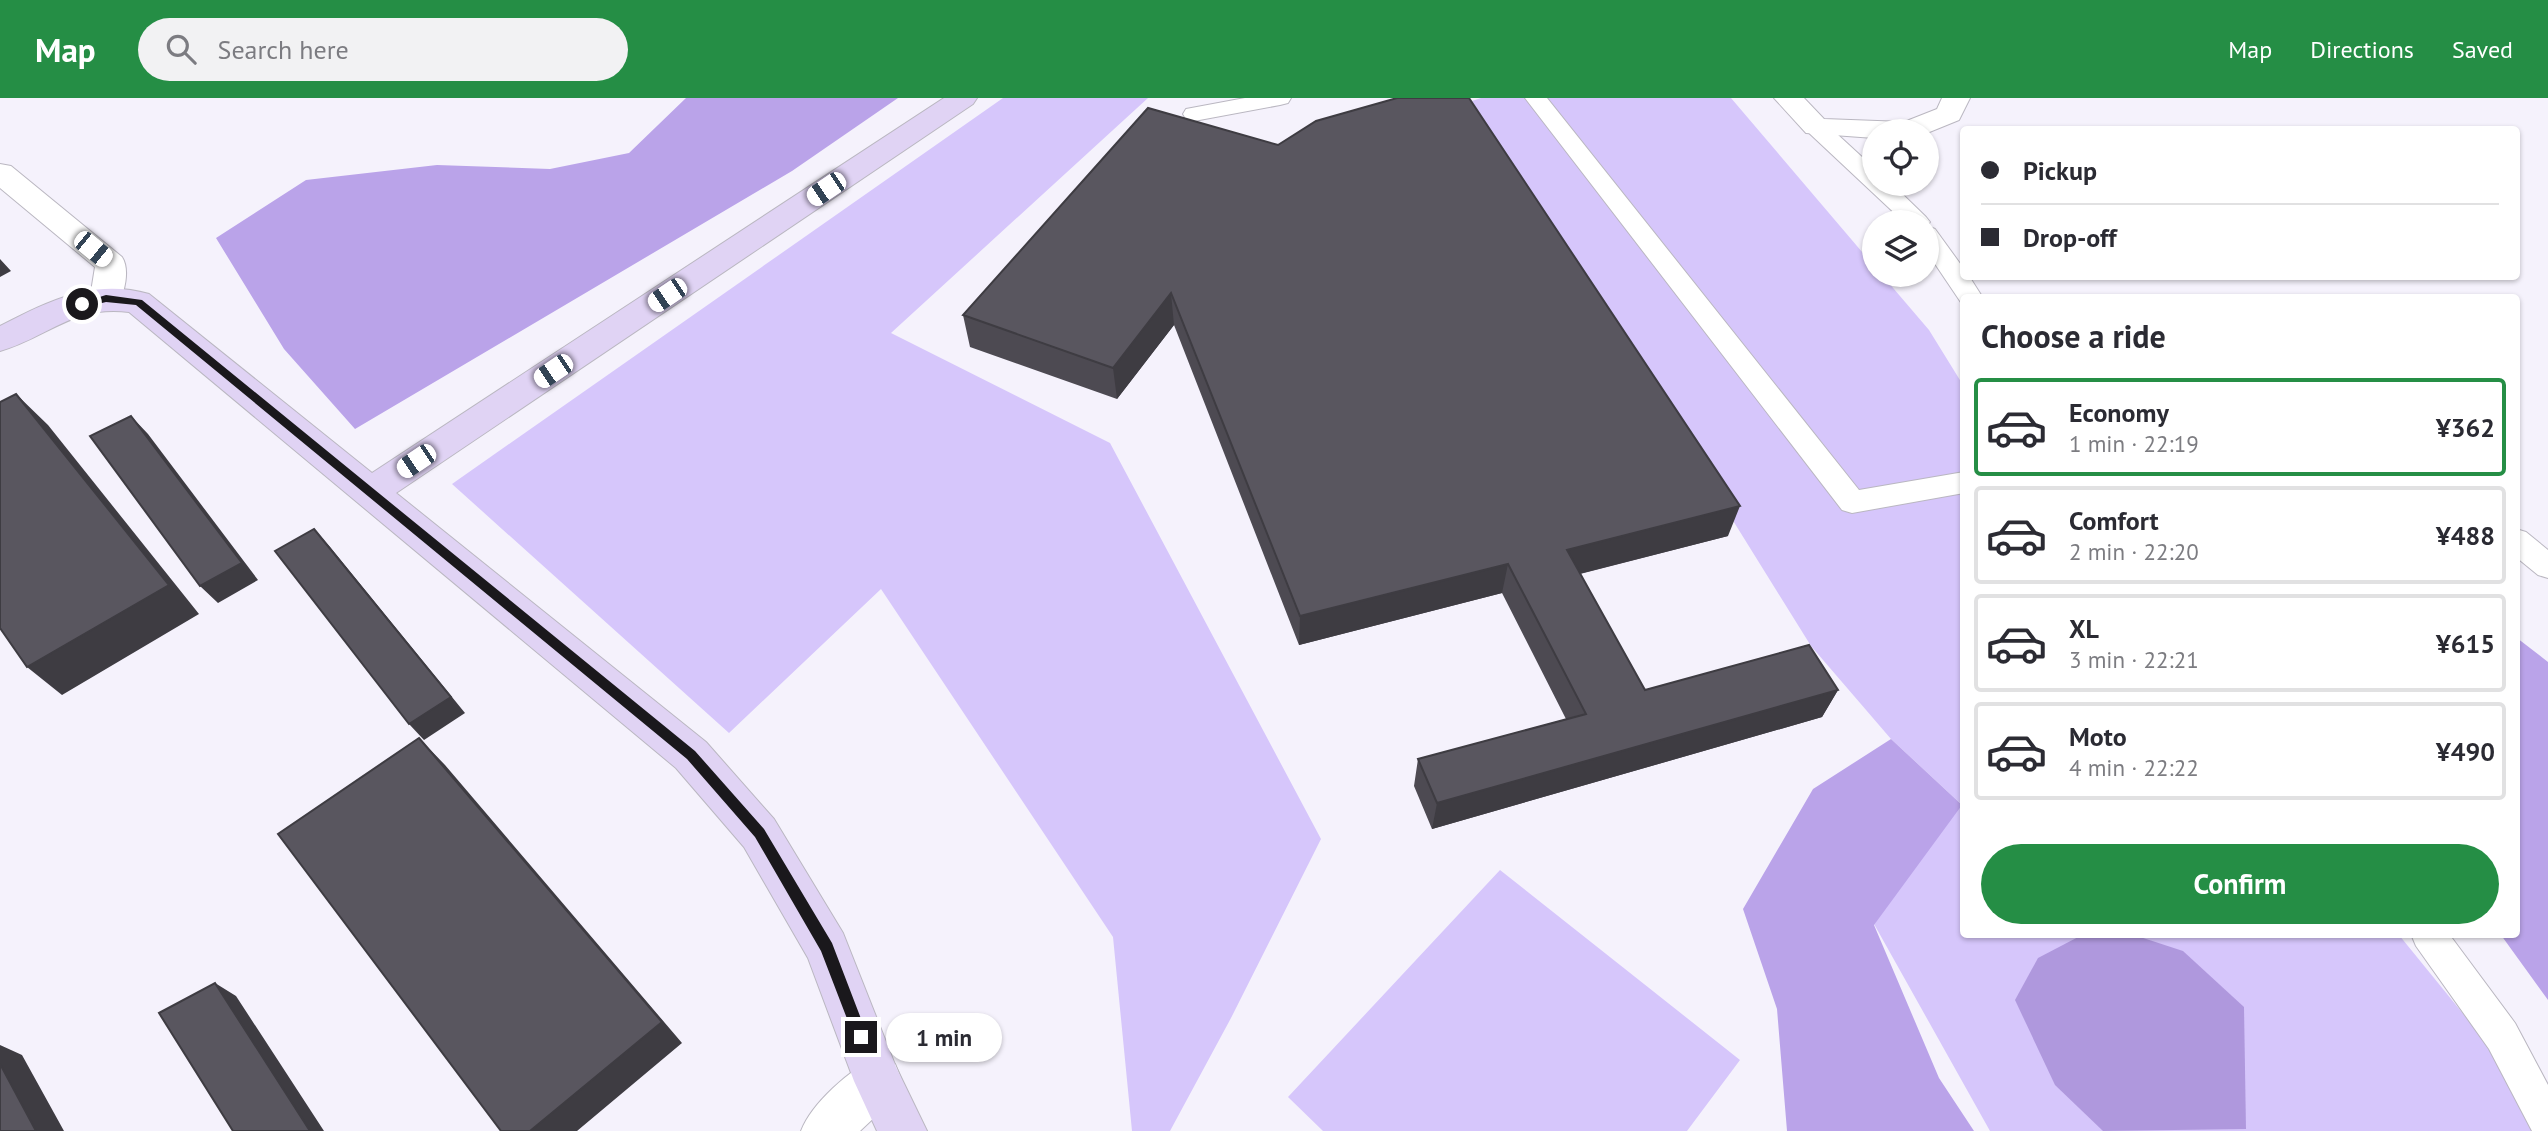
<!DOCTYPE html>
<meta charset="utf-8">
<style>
:root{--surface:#fff;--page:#f2f2f3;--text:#2b2b33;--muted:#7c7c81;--line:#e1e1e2;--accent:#258e45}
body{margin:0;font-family:"PT Sans",sans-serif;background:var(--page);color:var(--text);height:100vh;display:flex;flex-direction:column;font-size:26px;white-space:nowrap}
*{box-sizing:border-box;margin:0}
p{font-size:23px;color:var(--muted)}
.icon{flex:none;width:38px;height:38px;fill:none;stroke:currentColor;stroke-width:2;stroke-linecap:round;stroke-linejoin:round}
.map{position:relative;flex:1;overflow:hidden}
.sheet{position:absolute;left:1960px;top:196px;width:560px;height:644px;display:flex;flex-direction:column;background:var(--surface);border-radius:7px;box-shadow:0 2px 5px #0004}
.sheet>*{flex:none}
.guide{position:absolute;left:1960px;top:28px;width:560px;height:154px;border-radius:7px;box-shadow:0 2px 5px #0004;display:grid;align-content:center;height:154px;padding:0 21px;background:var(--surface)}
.buttons{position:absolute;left:1862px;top:21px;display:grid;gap:14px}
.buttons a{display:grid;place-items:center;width:77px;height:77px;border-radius:50%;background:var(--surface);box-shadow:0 2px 5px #0004;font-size:35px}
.end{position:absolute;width:32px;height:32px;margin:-16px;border:9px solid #1a181c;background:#fff;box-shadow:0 0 0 4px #fff}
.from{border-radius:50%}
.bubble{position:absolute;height:49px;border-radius:24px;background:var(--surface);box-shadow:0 2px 5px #0004;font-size:23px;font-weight:600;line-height:49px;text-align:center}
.car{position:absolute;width:21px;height:42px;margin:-21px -10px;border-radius:9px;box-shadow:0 0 5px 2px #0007;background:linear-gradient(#fff 24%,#345 0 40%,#fff 0 76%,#345 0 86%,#fff 0)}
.guide b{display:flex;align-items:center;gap:24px;height:66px;font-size:26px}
.guide b+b{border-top:2px solid var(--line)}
.guide i{width:18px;height:18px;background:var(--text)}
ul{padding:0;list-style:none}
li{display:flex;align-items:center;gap:21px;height:98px;margin:0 14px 10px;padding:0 7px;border:4px solid var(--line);border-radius:7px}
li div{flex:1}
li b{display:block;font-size:26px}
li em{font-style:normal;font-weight:600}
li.selected{border-color:var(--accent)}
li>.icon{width:63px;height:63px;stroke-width:1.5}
h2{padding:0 21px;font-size:32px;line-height:84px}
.primary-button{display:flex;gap:14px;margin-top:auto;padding:14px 21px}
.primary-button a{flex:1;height:80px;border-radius:42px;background:var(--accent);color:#fff;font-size:28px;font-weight:600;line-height:80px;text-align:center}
header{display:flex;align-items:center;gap:42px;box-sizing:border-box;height:98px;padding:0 35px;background:var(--accent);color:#fff}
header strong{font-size:33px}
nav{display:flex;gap:38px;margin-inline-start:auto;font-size:24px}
.search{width:490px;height:63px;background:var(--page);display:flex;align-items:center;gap:18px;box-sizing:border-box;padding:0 24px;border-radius:38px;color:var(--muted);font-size:26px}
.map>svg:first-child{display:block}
</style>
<header>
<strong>Map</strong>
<div class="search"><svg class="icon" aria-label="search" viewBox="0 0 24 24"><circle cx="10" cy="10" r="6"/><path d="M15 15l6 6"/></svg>Search here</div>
<nav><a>Map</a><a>Directions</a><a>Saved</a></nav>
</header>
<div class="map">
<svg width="2548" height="1033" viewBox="0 0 2548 1033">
<rect width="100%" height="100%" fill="#f5f2fc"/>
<path fill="#d6c6fb" d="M1003 0H1148L891 235 1110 345 1321 741 1231 920 1170 1033H1132L1113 839 881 491 729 635 452 386Z
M1481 0H1731L1874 168V177H1882L1929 232 1963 287 1964 836 2399 837 2548 1020V1033H1990L1874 826 1961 706 1891 641 1811 548 1472 3Z
M1500 772 1740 962 1687 1033H1323L1288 999Z"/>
<path fill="#baa3e9" d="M686 0H898L792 73 355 331 284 251 216 140 306 82 437 67 550 71 629 55Z
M2517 540 2548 564V902L2501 837 2516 836Z
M1891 641 1962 707 1874 827 1939 980 1974 1033H1787L1777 911 1743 811 1813 691Z"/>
<path fill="#af98dd" d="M2082 837H2134L2183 853 2244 909 2246 1031 2103 1033 2055 987 2015 902 2038 860Z"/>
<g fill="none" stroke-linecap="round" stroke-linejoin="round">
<defs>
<path id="lane" d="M1245 0H1291L1288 5 1280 7 1194 23 1186 21 1183 16 1186 11Z
M1525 0H1547L1859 392 1964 374V395L1852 415 1842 412Z
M1816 22 1824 24 1874 70V86H1892L1926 119 1930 124 1927 128 1935 131 1964 171V178H1969L1983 200H1964L1962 206 1927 154V124H1904L1808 34 1805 29 1808 24Z
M2516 431 2526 434 2548 452V480L2538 477 2516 459Z
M2411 836H2449L2515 925 2548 987V1033H2532L2489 951 2416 848Z"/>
<path id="street" d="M1774 0H1804L1824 21 1904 24 1937 11 1942 0H1970L1959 22 1927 35 1874 33V40L1806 35Z
M0 66 11 68 122 159C130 171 125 195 117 208L106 211 95 208 90 200 95 169 0 90Z
M878 959 895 966 902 983 895 1000 860 1033H801C812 1005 850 971 878 959Z"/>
<path id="secondary" d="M944 0H977L973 6 396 395 706 644 774 721 843 835 896 969 927 1033H877L854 983 808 860 744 749 676 670 129 214C72 207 49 239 0 253V228C49 203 93 180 149 196L372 375Z"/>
</defs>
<use href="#lane" stroke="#bab7c1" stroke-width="2"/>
<use href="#street" stroke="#bab7c1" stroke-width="2"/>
<use href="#secondary" stroke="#bab7c1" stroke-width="2"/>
<use href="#lane" fill="#fff" fill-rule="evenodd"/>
<use href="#street" fill="#fff" fill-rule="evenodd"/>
<use href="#secondary" fill="#e0d3f4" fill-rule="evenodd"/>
</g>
<path fill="#4d4a52" d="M1148 10 1728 438 1580 476 1645 592H1838L1822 619 1432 731 1414 688 1418 661 1566 621 1502 495 1299 547 1174 227 1117 301 970 249 963 217Z"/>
<path fill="#3e3c42" d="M0 161 11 173 0 179Z
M1171 195 1174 227 1117 301 1113 270Z
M16 296 48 327 199 516 62 597 27 569Z
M131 318 148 336 258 482 218 505 200 488Z
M1740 408 1728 438 1559 481 1567 452Z
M314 431 330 449 465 615 424 642 409 626Z
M1508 466 1502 495 1299 547 1300 518Z
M1838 592 1822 619 1432 731 1437 705Z
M419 640 445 667 682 945 577 1033H530Z
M215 885 236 898 324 1033H310Z
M0 947 22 957 64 1033H36L0 966Z"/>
<path fill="#59565f" stroke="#3e3c42" stroke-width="2" d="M1397 0H1469L1740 408 1567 452 1645 592 1809 547 1838 592 1437 705 1418 661 1586 616 1508 466 1300 518 1171 195 1113 270 963 217 1148 10 1278 47 1316 23Z
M16 296 169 487 27 569 0 530V304Z
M131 318 242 465 200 488 90 338Z
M314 431 451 599 409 626 275 453Z
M419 640 662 924 530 1033H501L278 736Z
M215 885 310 1033H233L159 915Z
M0 966 36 1033H0Z"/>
<path fill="#1a181c" d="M106 197 142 202 695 653 764 731 832 845 868 939 866 944H856L821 853 755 739 687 661 136 207 106 204 82 210 77 206Z"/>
</svg>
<div class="buttons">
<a><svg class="icon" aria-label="locate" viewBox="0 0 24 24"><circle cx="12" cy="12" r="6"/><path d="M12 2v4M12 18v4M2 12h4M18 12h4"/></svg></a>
<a><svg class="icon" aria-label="layers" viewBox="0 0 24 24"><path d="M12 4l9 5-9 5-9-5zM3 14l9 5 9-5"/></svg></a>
</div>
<i class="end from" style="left:82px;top:206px"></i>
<i class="end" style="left:861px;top:939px"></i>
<div class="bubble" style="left:886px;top:915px;width:116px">1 min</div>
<i class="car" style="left:826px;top:91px;rotate:236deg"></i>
<i class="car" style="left:93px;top:151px;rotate:129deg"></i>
<i class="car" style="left:667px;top:197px;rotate:236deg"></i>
<i class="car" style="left:553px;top:273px;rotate:236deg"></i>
<i class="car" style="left:416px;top:363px;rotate:236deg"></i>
<div class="guide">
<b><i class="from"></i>Pickup</b>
<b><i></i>Drop-off</b>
</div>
<section class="sheet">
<h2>Choose a ride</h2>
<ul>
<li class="selected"><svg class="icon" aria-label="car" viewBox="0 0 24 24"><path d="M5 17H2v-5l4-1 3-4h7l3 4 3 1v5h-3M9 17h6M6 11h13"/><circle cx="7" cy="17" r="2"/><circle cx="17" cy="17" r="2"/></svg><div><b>Economy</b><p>1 min · 22:19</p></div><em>¥362</em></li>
<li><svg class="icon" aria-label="car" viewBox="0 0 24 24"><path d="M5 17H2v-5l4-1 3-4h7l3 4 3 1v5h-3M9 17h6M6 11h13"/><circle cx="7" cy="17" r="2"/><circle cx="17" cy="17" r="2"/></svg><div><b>Comfort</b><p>2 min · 22:20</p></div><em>¥488</em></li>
<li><svg class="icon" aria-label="car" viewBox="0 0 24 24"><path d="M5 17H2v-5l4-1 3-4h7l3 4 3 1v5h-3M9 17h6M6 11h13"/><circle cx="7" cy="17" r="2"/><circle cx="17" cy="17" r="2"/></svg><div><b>XL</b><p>3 min · 22:21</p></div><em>¥615</em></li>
<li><svg class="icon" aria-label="car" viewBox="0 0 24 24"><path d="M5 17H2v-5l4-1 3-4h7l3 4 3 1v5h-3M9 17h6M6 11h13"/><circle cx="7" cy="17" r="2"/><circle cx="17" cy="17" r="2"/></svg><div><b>Moto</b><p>4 min · 22:22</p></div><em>¥490</em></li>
</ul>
<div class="primary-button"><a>Confirm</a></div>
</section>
</div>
